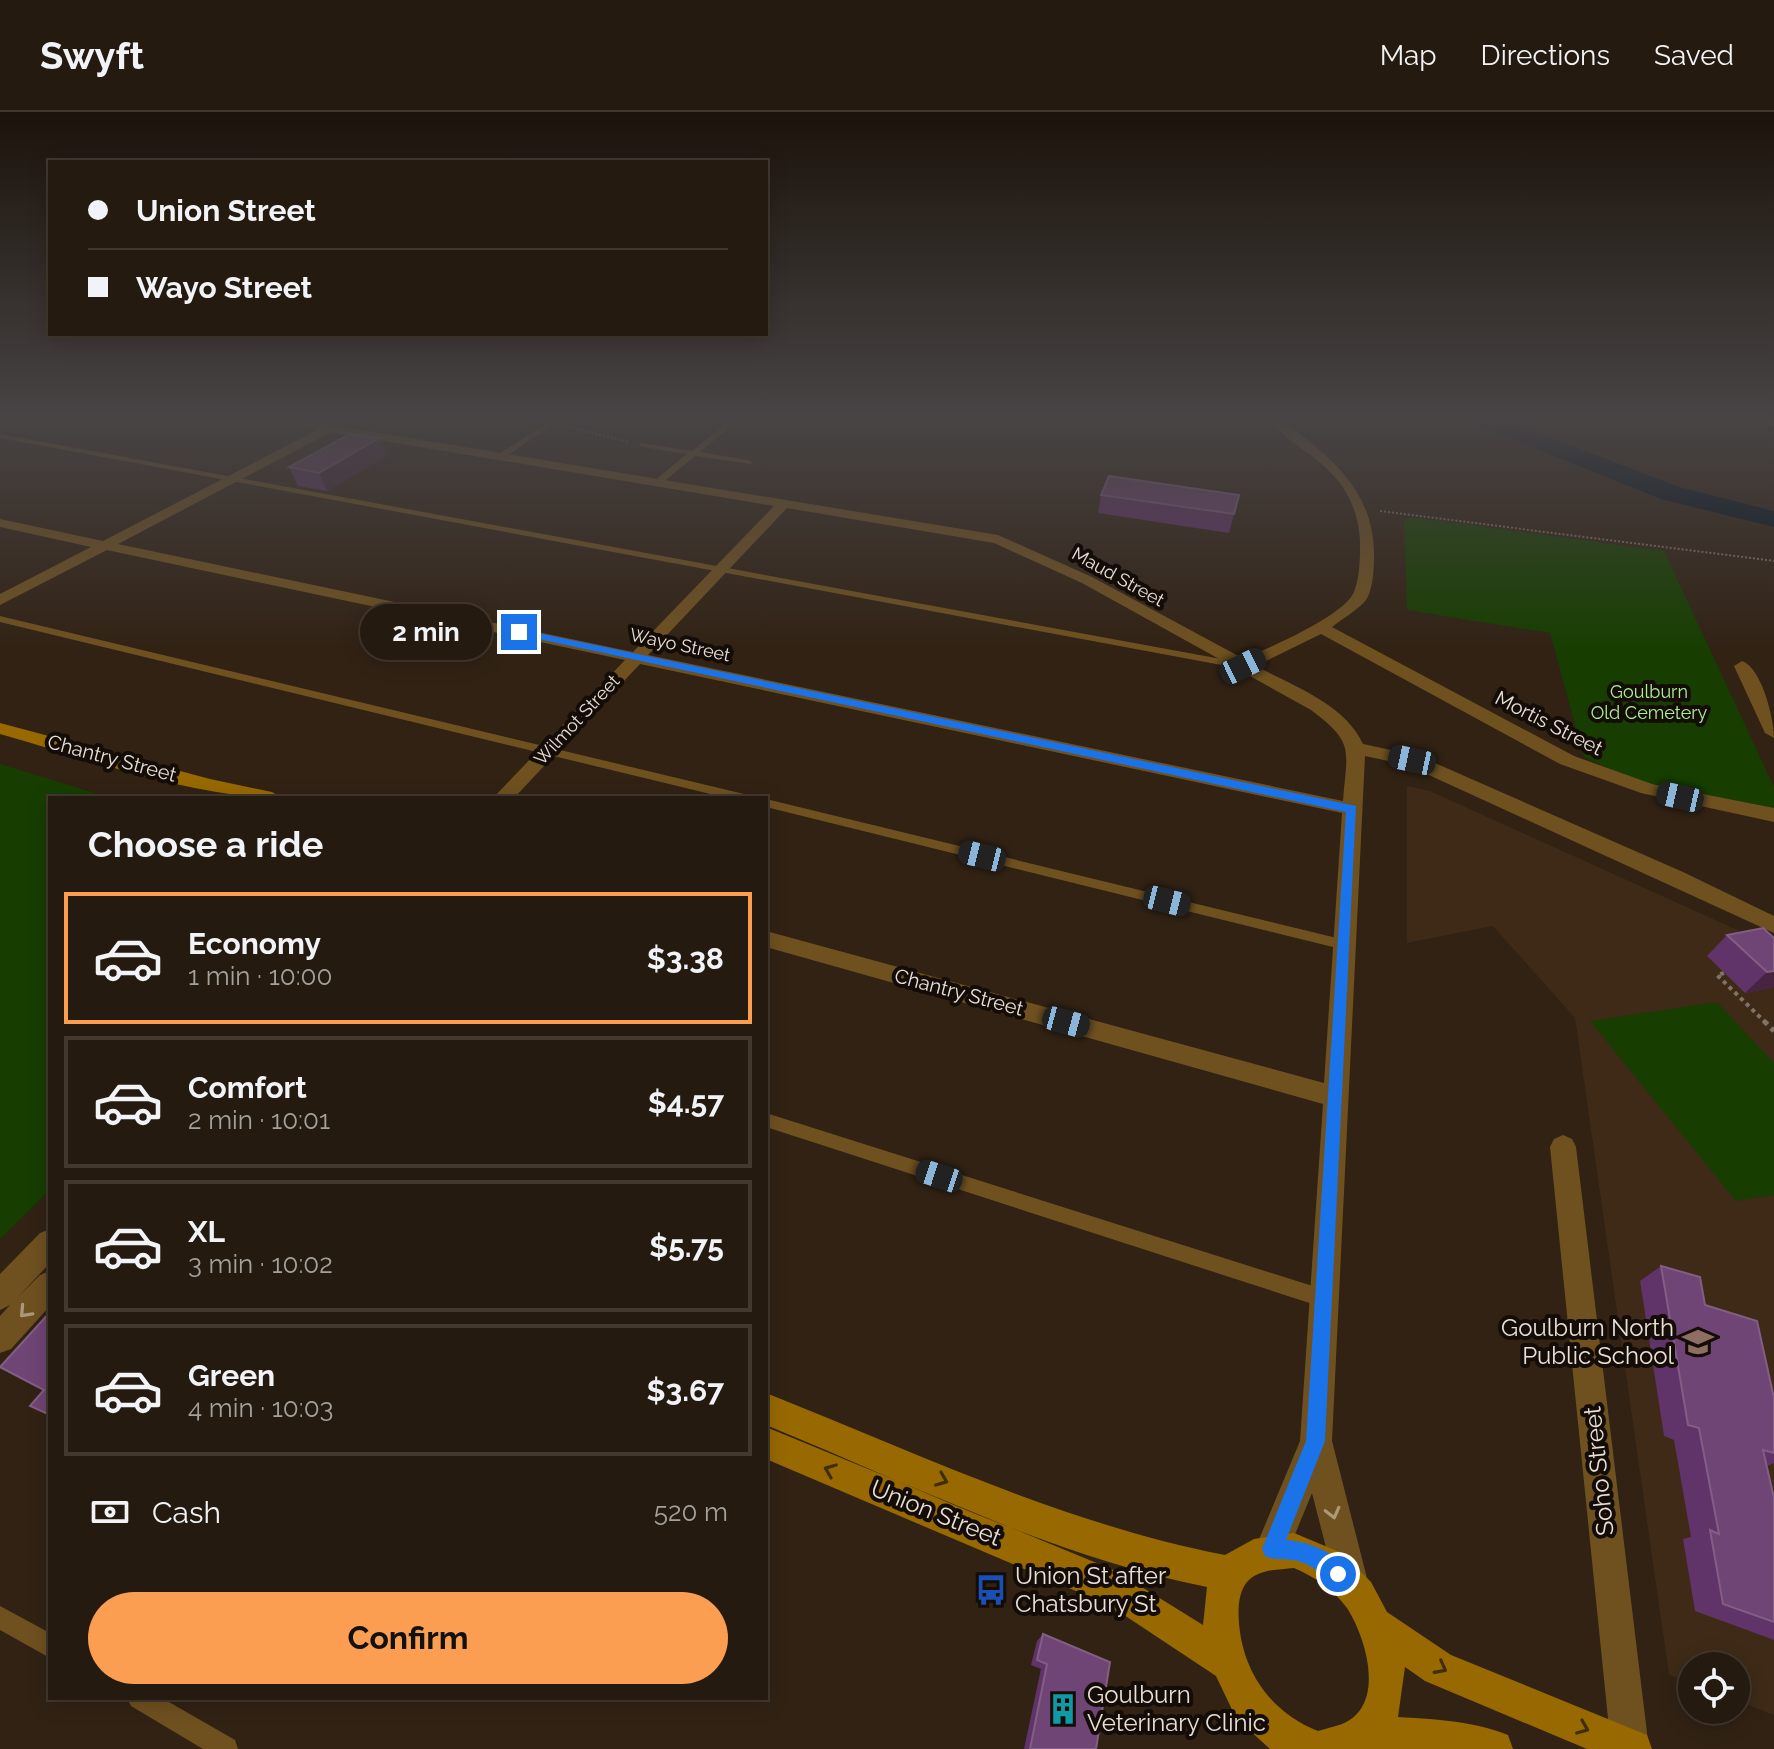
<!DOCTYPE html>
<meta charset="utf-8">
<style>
:root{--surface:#251a0f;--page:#2d2318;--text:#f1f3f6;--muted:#a3a19e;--line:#42382f;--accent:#fb9e51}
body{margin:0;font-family:Raleway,sans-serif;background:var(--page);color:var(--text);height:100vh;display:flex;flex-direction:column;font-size:30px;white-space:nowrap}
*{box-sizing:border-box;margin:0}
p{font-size:26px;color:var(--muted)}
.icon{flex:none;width:44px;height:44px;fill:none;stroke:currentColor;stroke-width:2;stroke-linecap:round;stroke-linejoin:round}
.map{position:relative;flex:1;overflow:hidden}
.sheet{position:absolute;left:48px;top:684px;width:720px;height:904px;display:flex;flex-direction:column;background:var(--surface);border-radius:0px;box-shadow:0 4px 20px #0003,0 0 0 2px var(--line)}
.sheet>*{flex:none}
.hud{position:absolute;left:48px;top:48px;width:720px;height:176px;border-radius:0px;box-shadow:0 4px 20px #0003,0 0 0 2px var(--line);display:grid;align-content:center;height:176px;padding:0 40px;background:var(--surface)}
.tools{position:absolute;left:1678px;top:1540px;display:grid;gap:16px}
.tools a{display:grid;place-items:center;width:72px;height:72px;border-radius:50%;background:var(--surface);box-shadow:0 4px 20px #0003,0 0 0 2px var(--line);font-size:40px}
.end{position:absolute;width:36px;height:36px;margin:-18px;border:10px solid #1a73e8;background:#fff;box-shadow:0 0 0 4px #fff}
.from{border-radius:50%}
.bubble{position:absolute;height:56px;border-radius:28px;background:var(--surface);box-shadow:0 4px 20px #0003,0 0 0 2px var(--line);font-size:26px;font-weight:700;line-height:56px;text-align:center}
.car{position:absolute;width:24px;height:48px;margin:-24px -12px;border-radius:10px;box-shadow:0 0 6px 2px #0007;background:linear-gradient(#222 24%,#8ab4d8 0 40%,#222 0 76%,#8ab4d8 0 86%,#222 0)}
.hud b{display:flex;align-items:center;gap:28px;height:76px;font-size:30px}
.hud b+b{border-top:2px solid var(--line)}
.hud i{width:20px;height:20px;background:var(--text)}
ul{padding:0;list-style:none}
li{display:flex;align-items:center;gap:24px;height:132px;margin:0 16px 12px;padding:0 24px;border:4px solid var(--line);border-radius:0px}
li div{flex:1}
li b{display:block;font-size:30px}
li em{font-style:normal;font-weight:700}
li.selected{border-color:var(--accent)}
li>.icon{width:72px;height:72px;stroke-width:1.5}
h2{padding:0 40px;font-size:36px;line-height:96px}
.pay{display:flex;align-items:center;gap:20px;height:88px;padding:0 40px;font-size:30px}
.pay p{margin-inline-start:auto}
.action{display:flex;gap:16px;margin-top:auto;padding:16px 40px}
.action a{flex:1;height:92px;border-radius:48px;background:var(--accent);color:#111;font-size:32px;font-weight:700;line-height:92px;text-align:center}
header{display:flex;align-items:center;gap:48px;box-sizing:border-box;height:112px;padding:0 40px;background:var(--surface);border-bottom:2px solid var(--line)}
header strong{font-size:38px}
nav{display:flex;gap:44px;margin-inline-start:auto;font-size:28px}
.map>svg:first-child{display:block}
</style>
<header>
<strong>Swyft</strong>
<nav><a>Map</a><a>Directions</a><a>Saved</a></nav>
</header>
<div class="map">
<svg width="1774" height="1637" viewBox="0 0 1774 1637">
<rect width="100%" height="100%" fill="#312214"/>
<path fill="#3e2a17" d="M1407 674 1430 679 1766 831 1774 838V1603L1736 1588V1554H1692V1571L1669 1563 1575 906 1493 814 1407 831Z"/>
<path fill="#173e00" d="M1411 405 1664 439 1774 675V697L1634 668 1584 645 1550 521 1407 498 1404 407Z
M0 652 111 686H50V1078L0 1127Z
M1717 890 1774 951V1083L1736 1089 1590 909Z"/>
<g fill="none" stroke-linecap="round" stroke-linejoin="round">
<path fill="#001322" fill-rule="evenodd" d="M1473 308H1505L1679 375 1774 399V415L1661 387 1477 313Z"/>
<path stroke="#7f7267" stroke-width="2" stroke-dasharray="2 2" stroke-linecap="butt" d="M568 315 629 330
M572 316 584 308
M1380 399 1774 449"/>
<path stroke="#7f7267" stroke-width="4" stroke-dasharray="4 4" stroke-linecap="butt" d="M1724 861 1717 863 1766 911"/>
<path stroke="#7f7267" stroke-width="5" stroke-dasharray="5 5" stroke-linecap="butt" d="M1764 909 1774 919"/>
<path fill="#6f5120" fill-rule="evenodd" d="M551 308H560L503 346 496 344Z
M730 308H738L700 340 748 348 752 350 751 352 695 344 661 372H655V368L687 342 643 335 639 333 640 331 692 339Z
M0 322 1243 551 1248 554 1243 557 0 326Z
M0 504 744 682 750 686H727L0 510Z
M766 687 1345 828 1350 829 1352 833 1350 837 1345 838 766 695Z
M766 1001 1325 1178 1332 1180 1334 1187 1332 1194 1325 1196 766 1015Z
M0 1494 50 1521V1546L0 1518Z
M127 1586H162L235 1628 238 1637H203L131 1594Z"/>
<path fill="#6f5120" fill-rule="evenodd" d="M275 308H301L998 423 1092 465 1244 547C1268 536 1344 504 1354 480 1359 467 1360 451 1360 437 1361 410 1352 384 1334 364 1314 342 1287 328 1267 308H1280C1330 343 1375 379 1374 445 1374 456 1373 478 1366 488 1358 498 1342 507 1332 515L1574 644 1652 672 1774 696V710L1641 681 1560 652 1321 522 1256 554C1293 574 1345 592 1363 632L1419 644 1683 760 1774 804V821L1407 653 1365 644 1332 1329 1368 1470 1362 1482 1350 1488 1338 1482 1312 1381 1284 1449 1272 1454 1260 1449 1255 1437 1300 1329 1323 992 766 835V819L1324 971 1342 701 640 552 514 686H493L625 548 107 438 0 493V482L91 435 0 415V407L103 429 317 318ZM331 320 774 394 633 540 118 432ZM787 396 994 431 1082 471 1311 598C1355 631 1347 637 1343 689L648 543Z
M1742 549C1762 556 1774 607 1774 626L1765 621 1734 554Z
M1563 1023 1572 1027 1576 1035 1649 1637 1611 1636 1550 1035 1554 1027Z
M50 1117V1151L17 1186 40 1163 50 1159V1194L11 1237 0 1241V1204L10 1193 0 1198V1162L40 1121Z"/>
<path fill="#986900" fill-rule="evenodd" d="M0 611 210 667 272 680 282 686C192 686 87 646 0 622Z
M766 1281C917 1341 1065 1412 1225 1443L1254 1427 1294 1421 1342 1441 1371 1470 1387 1500 1451 1543 1647 1623 1652 1637H1587L1425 1569 1405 1555 1398 1605C1435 1607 1473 1609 1508 1623L1513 1637H1270L1236 1606 1216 1564 1124 1503 1090 1485 766 1347V1315L1116 1459 1203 1513 1207 1475C1054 1445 910 1372 766 1313ZM1294 1456C1315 1465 1333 1477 1347 1496 1365 1524 1385 1587 1348 1609 1340 1614 1327 1616 1318 1619 1272 1601 1243 1561 1239 1511 1238 1498 1238 1481 1247 1470 1258 1457 1278 1458 1294 1456Z"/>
<path fill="#af7e27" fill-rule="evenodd" d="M1766 308H1774V314L1770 313Z"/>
</g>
<path fill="#603369" d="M379 326 386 344 327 379 298 374 289 355Z
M1101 383 1234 402 1229 421 1098 401Z
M1763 816 1774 875 1745 881 1707 844 1727 823Z
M1661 1154 1705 1193 1774 1286V1351L1767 1354 1774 1386V1528L1695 1499 1683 1427 1691 1425 1674 1328 1664 1324 1640 1169Z
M1043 1522 1096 1637H1024L1041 1557 1031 1553 1037 1529Z"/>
<path fill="#472442" d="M379 326 386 344 327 379 319 361Z
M1774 859V875L1745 881 1767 860Z"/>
<path fill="#6f4575" stroke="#825e84" stroke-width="2" d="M350 322 379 326 319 361 289 355Z
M1109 364 1239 383 1234 402 1101 383Z
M1763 816 1774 826V859L1767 860 1727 823Z
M1661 1154 1700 1165 1705 1193 1757 1209 1774 1286V1341L1763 1338 1774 1386V1510L1723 1492 1710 1418 1719 1422 1699 1316 1688 1313Z
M50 1200V1303L30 1294 44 1278 0 1255Z
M1043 1522 1110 1550 1096 1637H1030L1047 1552 1037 1548Z"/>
<defs><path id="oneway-chevron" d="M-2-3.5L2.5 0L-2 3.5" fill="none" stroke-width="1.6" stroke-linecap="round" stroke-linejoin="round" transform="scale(2)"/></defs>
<g stroke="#ac987b">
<use href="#oneway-chevron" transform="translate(25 1200) rotate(133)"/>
<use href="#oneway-chevron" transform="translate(1333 1401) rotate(76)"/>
</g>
<g stroke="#422d05">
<use href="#oneway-chevron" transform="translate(830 1358) rotate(-158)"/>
<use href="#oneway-chevron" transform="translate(942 1368) rotate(22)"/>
<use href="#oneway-chevron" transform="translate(1441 1556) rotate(28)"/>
<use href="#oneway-chevron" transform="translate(1583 1616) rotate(22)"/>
</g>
<linearGradient id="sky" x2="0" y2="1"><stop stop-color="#1b130b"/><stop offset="0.57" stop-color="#484445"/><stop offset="1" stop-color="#484445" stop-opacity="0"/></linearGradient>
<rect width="1774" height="537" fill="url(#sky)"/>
<path fill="#1a73e8" d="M519 517 1356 694 1325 1329 1286 1428C1307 1429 1340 1441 1349 1462L1346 1469 1338 1472C1324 1466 1314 1453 1298 1449 1287 1446 1276 1449 1265 1444L1262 1437 1306 1329 1346 700 515 522Z"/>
<defs>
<symbol id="school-bare" viewBox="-9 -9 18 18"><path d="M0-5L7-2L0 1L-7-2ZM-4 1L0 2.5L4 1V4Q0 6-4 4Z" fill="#8d6e63" stroke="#140d07" stroke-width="2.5" paint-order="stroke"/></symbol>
<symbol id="bus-bare" viewBox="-9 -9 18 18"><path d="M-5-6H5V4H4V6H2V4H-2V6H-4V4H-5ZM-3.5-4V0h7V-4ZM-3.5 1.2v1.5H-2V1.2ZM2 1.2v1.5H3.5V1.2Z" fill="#1a4fb4" stroke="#140d07" stroke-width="2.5" paint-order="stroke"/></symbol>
<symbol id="building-bare" viewBox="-9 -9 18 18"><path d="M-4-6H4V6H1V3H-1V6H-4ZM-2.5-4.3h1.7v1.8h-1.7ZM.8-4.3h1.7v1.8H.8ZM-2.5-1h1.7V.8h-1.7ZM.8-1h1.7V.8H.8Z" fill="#0f9aa8" stroke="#140d07" stroke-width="2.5" paint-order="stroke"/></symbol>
</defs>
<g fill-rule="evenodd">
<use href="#school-bare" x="1676" y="1208" width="44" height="44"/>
<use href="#bus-bare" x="969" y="1456" width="44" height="44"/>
<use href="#building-bare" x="1041" y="1575" width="44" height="44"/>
</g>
<g text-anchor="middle" stroke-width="8" stroke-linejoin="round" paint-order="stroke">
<g font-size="18" fill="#e9dfd6" stroke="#140d07">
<text transform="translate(1118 465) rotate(29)" y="6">Maud Street</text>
<text transform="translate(680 533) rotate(12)" y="6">Wayo Street</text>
<text transform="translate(577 608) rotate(-47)" y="6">Wilmot Street</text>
</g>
<g font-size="18" fill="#acef91" stroke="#140d07">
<text x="1649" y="586">Goulburn<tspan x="1649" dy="21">Old Cemetery</tspan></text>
</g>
<g font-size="20" fill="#e9dfd6" stroke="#140d07">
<text transform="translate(1549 611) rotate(27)" y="7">Mortis Street</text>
<text transform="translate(112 646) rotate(15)" y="7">Chantry Street</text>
<text transform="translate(959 880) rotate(15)" y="7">Chantry Street</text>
</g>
<g font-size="24" fill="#e9dfd6" stroke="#140d07" text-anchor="start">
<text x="1674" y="1224" text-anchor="end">Goulburn North<tspan x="1674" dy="28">Public School</tspan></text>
<text x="1015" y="1472">Union St after<tspan x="1015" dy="28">Chatsbury St</tspan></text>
<text x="1087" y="1591">Goulburn<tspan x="1087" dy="28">Veterinary Clinic</tspan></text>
</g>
<g font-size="24" fill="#e9dfd6" stroke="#140d07">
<text transform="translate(1599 1359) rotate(-96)" y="8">Soho Street</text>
<text transform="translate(936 1401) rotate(22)" y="8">Union Street</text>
</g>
</g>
</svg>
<div class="tools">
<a><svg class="icon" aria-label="locate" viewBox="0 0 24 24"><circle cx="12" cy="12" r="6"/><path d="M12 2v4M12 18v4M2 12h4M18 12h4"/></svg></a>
</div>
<i class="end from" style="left:1338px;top:1462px"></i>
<i class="end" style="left:519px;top:520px"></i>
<div class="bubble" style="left:360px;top:492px;width:132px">2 min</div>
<i class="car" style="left:1243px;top:554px;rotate:64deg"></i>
<i class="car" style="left:1412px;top:648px;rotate:282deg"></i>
<i class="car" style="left:1680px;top:685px;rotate:283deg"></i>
<i class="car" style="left:982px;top:744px;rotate:284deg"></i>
<i class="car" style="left:1167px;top:789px;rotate:104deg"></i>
<i class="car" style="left:1066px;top:910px;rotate:105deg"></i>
<i class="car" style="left:939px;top:1064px;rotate:288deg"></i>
<div class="hud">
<b><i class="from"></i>Union Street</b>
<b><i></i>Wayo Street</b>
</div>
<section class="sheet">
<h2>Choose a ride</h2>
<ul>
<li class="selected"><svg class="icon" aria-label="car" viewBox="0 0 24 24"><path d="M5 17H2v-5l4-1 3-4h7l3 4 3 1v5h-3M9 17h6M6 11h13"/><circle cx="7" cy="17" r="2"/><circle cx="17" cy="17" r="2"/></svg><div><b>Economy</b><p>1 min · 10:00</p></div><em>$3.38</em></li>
<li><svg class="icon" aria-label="car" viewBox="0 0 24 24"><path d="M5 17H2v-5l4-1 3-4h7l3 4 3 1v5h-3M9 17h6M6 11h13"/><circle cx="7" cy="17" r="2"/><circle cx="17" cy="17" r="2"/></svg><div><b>Comfort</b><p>2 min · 10:01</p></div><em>$4.57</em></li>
<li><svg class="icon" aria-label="car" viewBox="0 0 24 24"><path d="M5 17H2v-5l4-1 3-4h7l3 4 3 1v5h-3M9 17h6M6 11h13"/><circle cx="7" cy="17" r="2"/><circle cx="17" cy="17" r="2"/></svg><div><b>XL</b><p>3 min · 10:02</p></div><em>$5.75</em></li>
<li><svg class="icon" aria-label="car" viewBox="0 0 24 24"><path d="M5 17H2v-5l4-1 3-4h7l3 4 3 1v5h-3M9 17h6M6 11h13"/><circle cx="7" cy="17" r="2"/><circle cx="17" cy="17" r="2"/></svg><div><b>Green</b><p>4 min · 10:03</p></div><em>$3.67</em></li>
</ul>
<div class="pay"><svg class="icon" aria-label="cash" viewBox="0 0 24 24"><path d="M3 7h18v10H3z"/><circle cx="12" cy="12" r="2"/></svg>Cash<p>520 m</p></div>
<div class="action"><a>Confirm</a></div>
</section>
</div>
